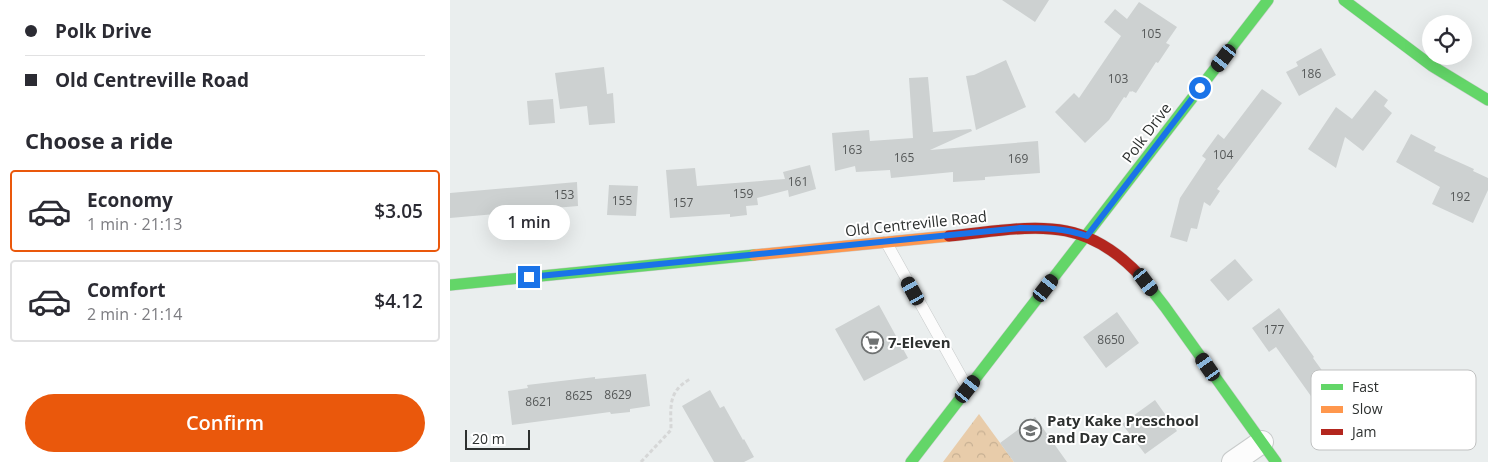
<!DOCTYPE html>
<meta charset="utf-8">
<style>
:root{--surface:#fff;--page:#f2f2f3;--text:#2b2b33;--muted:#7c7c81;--line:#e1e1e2;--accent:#ea580c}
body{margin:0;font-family:"Open Sans",sans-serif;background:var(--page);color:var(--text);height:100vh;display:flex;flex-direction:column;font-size:19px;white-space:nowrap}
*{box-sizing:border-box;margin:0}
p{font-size:16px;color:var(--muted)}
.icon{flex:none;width:28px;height:28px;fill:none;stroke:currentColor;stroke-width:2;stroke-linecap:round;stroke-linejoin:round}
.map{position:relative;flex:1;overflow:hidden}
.drawer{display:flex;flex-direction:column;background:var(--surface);width:450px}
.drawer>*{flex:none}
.top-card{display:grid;align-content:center;height:110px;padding:0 25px;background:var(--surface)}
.fabs{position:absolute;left:972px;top:15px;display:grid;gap:10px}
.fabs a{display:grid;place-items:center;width:50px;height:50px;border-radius:50%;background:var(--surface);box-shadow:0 5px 20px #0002;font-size:25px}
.scale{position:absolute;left:15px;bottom:12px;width:65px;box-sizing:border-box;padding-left:5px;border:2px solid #2d302f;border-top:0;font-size:14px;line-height:18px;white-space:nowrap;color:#2d302f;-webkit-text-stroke:4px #fff;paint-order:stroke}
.end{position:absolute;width:22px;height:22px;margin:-11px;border:6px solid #1a73e8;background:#fff;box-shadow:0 0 0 2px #fff}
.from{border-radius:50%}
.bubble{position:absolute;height:35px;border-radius:18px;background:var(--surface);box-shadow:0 5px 20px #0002;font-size:16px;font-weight:600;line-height:35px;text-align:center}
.car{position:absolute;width:15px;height:30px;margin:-15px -8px;border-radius:6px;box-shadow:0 0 4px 1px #0007;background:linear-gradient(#222 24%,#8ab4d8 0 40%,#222 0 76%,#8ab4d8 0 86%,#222 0)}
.top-card b{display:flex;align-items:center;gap:18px;height:48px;font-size:19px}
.top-card b+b{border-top:1px solid var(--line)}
.top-card i{width:12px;height:12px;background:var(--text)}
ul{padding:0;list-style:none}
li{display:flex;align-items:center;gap:15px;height:82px;margin:0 10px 8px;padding:0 15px;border:2px solid var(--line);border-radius:5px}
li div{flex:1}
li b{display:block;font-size:19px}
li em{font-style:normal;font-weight:600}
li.current{border-color:var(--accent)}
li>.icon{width:45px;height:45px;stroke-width:1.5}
h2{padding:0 25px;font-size:22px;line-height:60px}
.button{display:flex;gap:10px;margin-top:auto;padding:10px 25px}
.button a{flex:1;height:58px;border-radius:30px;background:var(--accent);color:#fff;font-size:20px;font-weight:600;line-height:58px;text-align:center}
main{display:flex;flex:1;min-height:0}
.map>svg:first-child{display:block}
</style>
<main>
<section class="drawer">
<div class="top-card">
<b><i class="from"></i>Polk Drive</b>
<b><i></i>Old Centreville Road</b>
</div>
<h2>Choose a ride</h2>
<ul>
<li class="current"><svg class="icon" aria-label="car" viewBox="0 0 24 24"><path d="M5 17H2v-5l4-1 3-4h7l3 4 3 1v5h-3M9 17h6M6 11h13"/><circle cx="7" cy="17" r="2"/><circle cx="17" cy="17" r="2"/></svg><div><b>Economy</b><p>1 min · 21:13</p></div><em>$3.05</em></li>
<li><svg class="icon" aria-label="car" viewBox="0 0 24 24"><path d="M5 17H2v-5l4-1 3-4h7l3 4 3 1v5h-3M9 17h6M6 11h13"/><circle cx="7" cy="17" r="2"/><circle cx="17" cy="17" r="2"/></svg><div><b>Comfort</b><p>2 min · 21:14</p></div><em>$4.12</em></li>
</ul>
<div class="button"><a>Confirm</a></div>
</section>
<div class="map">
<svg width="1038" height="462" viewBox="0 0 1038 462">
<defs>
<pattern id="forest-crowns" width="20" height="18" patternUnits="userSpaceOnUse" patternTransform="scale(1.25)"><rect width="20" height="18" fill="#e8ccaa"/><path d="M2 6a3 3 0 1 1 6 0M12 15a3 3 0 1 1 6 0" fill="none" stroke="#c7b093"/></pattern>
</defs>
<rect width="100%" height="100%" fill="#eaeeee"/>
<path fill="url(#forest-crowns)" d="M529 414 564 462H493Z"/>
<path fill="#cdd1d1" d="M552 0H599L585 22Z
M689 2 727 27 716 43 720 45 708 63 706 62 686 93 682 91 681 92 680 91 676 98 674 97 659 120 635 143 605 112 624 93 629 98 671 36 654 22 665 9 677 19Z
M871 48 886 75 849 96 836 72 848 66 846 62Z
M556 60 576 107 526 130 516 76 524 75Z
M154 67 157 94 163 93 165 123 139 125 137 106 110 109 105 73Z
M478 77 483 132 521 129 522 131 480 150 588 141 590 173 535 177V180L503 182V172L441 178 440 170 406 172 405 166 385 171 382 133 419 130 420 141 463 138 459 78Z
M812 89 832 103 767 189 770 191 760 206 754 202 747 229 741 228 737 242 720 237 730 198 756 159 752 156 768 134 774 139Z
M925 90 938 100 934 106 942 113 913 151 895 137 886 168 858 149 886 107 902 119Z
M103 99 105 123 79 125 77 101Z
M961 134 986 147 984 151 1024 169 1023 171 1038 178V190L1023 223 982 204 990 187 946 162Z
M360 165 366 189 339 197 338 190 307 198 308 205 296 206 297 215 280 217V214L220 218 216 170 245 168 247 186 335 179 333 172Z
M127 182 128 206 69 211V212L0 218V193Z
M159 185 188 186 186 216 157 215Z
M785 259 803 280 778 301 760 280Z
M429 305 458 358 414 381 385 329Z
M829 308 864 357 863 358 897 405 914 393 931 416 887 448 871 425 878 420 826 347 819 352 802 328Z
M667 312 689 343 656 368 633 337Z
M196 374 200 406 180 409V412L161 414 160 412 62 425 58 391 78 388 77 385 145 377V379Z
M260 390 270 408 274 406 293 440 294 439 304 457 294 462H264L232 406Z
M705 400 727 431 695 454 672 424Z
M585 417 617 462H564L550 443Z"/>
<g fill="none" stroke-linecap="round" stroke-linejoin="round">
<defs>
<path id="lane" d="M436 242 518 389"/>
<path id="street" d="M783 462 812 442"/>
<path id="fast" d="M894 0 982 66 1038 100
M694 280 715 307 826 462
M0 285 304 255
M461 462 818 0"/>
<path id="slow" d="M304 255 499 236"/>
<path id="jam" d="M499 236C581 228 633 211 694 280"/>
</defs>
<use href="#lane" stroke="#c8cbcb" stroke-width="12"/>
<use href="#street" stroke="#c8cbcb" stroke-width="24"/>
<use href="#fast" stroke="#c8cbcb" stroke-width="12"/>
<use href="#slow" stroke="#c8cbcb" stroke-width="12"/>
<use href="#jam" stroke="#c8cbcb" stroke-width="12"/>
<path stroke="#d6d7d7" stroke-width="3" stroke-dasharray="4 2.5" stroke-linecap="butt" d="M191 462 221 430C221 408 217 392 240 379"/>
<use href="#lane" stroke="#fcfcfc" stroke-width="11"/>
<use href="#street" stroke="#fcfcfc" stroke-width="22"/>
<use href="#fast" stroke="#63d668" stroke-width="11"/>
<use href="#slow" stroke="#ff974d" stroke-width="11"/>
<use href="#jam" stroke="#b3261e" stroke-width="11"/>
</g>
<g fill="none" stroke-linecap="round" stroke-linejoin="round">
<path stroke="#1a73e8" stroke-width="6" d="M79 277 570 228C595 228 613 228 637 236L750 88"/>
</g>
<defs>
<symbol id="supermarket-ring" viewBox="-11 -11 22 22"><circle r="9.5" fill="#fff" stroke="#6f7272" stroke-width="1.5"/><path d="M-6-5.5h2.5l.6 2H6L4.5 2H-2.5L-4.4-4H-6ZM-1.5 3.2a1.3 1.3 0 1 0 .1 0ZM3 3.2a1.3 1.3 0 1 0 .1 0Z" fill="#6f7272"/></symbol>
<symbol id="school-ring" viewBox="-11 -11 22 22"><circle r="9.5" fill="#fff" stroke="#6f7272" stroke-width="1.5"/><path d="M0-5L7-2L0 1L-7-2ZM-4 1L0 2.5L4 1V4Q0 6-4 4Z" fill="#6f7272"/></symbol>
</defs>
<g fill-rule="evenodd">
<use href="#supermarket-ring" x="410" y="330" width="25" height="25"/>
<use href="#school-ring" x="568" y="418" width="25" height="25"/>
</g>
<g text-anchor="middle" stroke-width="4" stroke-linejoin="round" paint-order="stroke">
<g font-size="12" fill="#555858">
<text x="701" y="38">105</text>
<text x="861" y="78">186</text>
<text x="668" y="83">103</text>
<text x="402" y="154">163</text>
<text x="773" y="159">104</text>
<text x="454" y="162">165</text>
<text x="568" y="163">169</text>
<text x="348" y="186">161</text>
<text x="293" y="198">159</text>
<text x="114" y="199">153</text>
<text x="1010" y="201">192</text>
<text x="172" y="205">155</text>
<text x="233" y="207">157</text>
<text x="824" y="334">177</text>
<text x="661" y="344">8650</text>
<text x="168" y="399">8629</text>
<text x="129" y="400">8625</text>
<text x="89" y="406">8621</text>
</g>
<g font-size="15" fill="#2d302f" stroke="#fff">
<text transform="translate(697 133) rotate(-53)" y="5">Polk Drive</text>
<text transform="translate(466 224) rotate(-6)" y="5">Old Centreville Road</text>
</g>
<g font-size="15" font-weight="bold" fill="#2d302f" stroke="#fff" text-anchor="start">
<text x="438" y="348">7-Eleven</text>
<text x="597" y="426">Paty Kake Preschool<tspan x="597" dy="17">and Day Care</tspan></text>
</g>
</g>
<rect x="861" y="370" width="165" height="80" rx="8" fill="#fff" stroke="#c0c1c1" stroke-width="1"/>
<rect x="871" y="384" width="22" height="6" fill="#63d668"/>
<rect x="871" y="406" width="22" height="7" fill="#ff974d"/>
<rect x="871" y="429" width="22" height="6" fill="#b3261e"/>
<g font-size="14" fill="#2d302f">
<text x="902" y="392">Fast</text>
<text x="902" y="414">Slow</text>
<text x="902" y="437">Jam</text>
</g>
</svg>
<div class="fabs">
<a><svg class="icon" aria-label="locate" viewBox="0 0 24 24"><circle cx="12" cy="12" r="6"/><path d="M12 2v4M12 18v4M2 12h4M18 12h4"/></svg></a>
</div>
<div class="scale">20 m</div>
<i class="end from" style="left:750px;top:88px"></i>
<i class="end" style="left:79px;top:277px"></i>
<div class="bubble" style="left:38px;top:205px;width:82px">1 min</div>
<i class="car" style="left:774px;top:58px;rotate:217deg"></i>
<i class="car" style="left:696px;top:282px;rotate:143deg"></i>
<i class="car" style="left:596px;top:288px;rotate:38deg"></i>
<i class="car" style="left:463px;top:291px;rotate:331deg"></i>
<i class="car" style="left:758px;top:367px;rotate:325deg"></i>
<i class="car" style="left:518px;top:389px;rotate:38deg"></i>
</div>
</main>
